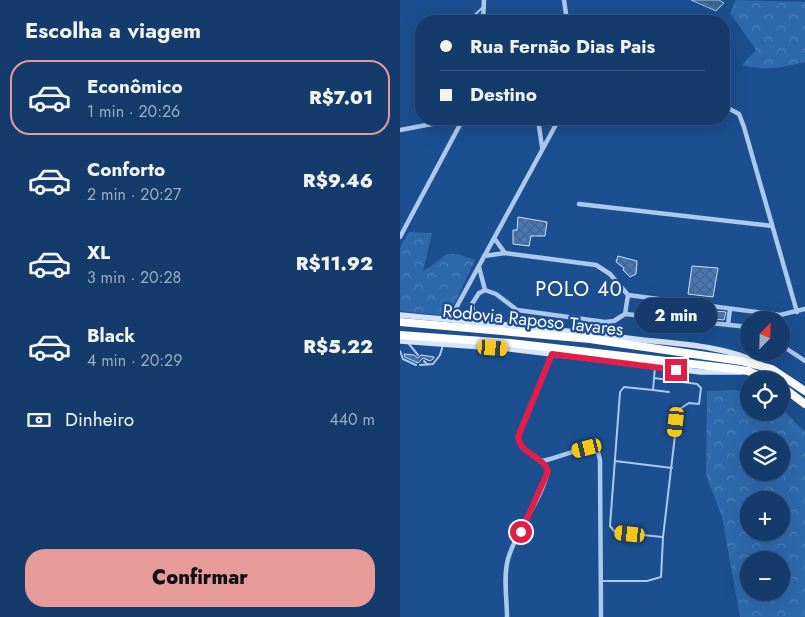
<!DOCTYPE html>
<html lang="pt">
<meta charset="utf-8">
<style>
:root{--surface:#143b6b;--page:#214673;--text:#f1f3f6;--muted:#9dadc1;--line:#33557e;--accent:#e69b98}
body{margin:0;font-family:Jost,sans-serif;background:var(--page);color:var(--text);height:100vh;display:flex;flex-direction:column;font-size:19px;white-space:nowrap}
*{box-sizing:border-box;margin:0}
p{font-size:16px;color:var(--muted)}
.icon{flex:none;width:28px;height:28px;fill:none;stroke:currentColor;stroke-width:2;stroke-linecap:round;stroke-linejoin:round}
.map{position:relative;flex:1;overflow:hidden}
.side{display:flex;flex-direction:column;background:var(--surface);width:400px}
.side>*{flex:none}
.guide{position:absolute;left:15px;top:15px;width:315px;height:110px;border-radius:20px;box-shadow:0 5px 20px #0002,0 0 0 1px var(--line);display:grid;align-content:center;height:110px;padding:0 25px;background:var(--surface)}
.needle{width:32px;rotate:23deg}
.tools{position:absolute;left:340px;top:311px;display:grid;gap:10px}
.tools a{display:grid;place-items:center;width:50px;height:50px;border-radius:50%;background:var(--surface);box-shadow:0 5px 20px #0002,0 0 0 1px var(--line);font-size:25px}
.end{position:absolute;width:22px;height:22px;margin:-11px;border:6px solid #e11d48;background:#fff;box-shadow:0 0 0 2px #fff}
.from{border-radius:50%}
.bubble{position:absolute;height:35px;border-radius:18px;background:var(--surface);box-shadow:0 5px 20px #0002,0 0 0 1px var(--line);font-size:16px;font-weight:800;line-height:35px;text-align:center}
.car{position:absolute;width:15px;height:30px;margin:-15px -8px;border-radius:6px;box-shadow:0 0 4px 1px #0007;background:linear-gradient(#f5c518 24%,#345 0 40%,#f5c518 0 76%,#345 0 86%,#f5c518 0)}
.guide b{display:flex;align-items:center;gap:18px;height:48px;font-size:19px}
.guide b+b{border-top:1px solid var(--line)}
.guide i{width:12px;height:12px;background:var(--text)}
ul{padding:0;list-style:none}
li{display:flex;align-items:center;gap:15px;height:75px;margin:0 10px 8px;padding:0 15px;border:2px solid transparent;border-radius:20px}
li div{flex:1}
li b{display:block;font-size:19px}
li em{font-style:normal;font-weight:800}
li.selected{border-color:var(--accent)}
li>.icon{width:45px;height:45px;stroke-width:1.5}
h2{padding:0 25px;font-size:22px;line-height:60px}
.pay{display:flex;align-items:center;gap:12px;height:55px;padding:0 25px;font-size:19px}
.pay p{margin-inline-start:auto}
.primary-button{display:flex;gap:10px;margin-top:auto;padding:10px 25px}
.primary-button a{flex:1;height:58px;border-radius:20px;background:var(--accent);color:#111;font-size:20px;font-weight:800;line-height:58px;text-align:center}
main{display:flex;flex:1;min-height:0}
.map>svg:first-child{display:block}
</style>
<main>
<section class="side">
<h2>Escolha a viagem</h2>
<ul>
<li class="selected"><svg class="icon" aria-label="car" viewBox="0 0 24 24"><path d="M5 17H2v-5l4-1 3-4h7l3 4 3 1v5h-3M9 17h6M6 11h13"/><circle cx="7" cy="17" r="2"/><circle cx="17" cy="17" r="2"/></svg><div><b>Econômico</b><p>1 min · 20:26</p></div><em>R$7.01</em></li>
<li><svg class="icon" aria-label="car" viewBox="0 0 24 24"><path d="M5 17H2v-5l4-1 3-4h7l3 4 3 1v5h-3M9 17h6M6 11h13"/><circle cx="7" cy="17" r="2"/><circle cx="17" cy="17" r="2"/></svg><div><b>Conforto</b><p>2 min · 20:27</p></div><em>R$9.46</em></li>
<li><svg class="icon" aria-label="car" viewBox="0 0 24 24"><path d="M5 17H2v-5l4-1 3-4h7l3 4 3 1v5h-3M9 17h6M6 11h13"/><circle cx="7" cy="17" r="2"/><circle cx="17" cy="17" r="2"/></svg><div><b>XL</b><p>3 min · 20:28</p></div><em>R$11.92</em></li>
<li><svg class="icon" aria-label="car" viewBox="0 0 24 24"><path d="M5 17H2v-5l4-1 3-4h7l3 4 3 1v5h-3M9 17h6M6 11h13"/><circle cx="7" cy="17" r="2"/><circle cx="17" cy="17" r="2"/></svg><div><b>Black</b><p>4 min · 20:29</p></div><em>R$5.22</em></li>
</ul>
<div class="pay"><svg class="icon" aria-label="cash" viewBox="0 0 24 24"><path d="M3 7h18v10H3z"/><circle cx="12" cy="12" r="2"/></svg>Dinheiro<p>440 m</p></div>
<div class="primary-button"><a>Confirmar</a></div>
</section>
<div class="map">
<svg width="405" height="617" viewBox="0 0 405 617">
<defs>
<pattern id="forest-crowns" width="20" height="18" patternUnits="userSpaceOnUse" patternTransform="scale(1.25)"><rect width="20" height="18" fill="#2e69ad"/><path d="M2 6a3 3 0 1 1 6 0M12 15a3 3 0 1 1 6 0" fill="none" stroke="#4d80b9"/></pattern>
<pattern id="water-waves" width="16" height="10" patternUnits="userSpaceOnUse" patternTransform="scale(1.25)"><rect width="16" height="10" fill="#3c6290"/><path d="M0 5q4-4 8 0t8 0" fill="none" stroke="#597aa1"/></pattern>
<pattern id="building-cross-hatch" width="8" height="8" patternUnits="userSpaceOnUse" patternTransform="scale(1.25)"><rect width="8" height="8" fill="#4478b7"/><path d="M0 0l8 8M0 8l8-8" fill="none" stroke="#486282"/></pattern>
</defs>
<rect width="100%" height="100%" fill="#1b4f8f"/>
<path fill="url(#forest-crowns)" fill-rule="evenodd" d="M336 0 405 2V62C381 68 367 71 342 65L356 50 330 13Z
M9 232 32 233 23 271C50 256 40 247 75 260L49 316 0 311V247Z
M334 390 349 392V412H381V408L405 432V617H340L322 517 306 475 307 391ZM349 440H381V472H349ZM349 500H381V532H349ZM349 560H381V592H349Z"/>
<path fill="url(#water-waves)" stroke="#9cc4f0" d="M291 0H319L324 3 316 11Z"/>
<path fill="url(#building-cross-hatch)" stroke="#cfe3fa" d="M118 217 147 222 145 236H131L129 246 113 244V230H117Z
M218 256 237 261 236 274 230 277 223 270 224 268 216 262Z
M292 266 318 268 313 297 288 294Z
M316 311 326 312 324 320 315 319Z
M4 354 14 355 18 358 21 355 34 357 33 359 30 361 23 358 18 363 5 357Z"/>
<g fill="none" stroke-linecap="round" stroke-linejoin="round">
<path stroke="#a9c9ee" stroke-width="2" d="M68 21 82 8
M9 344 18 355
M0 351 3 359 16 365
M24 361 28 365
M20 365 33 364 40 355 43 345
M255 367 253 390 269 392
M253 390 224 387 220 392 210 526 215 532 262 537
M215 461 272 468
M201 581H247L261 577 263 537 278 410 289 403 299 404 301 388 297 384 254 378"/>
<path stroke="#a9c9ee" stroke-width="4.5" d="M164 0 167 21
M83 21 84 0
M324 106 339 114 344 127 397 312
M138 119 142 147
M0 130 58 119
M179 204 372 226
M0 237 63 119
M94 238 105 253
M84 256 105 253 196 265 210 274 228 295
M79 267 85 290
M85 290 96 294 117 310 205 322 214 321 225 314 228 295
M228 295 380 315 405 309
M225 314 349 327
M50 319 159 119
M285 320 288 303
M75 322 72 304 79 293 85 290
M328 325 330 309
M381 345 405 361
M141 461C157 459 186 443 198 452L200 460 201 617
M107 617C107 599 103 577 108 559 116 530 140 503 148 471 142 455 121 455 118 437L152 354"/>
<path stroke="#d6e6fa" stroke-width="5.5" d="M0 315C81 323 162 329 243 340 281 344 324 346 359 363
M0 341 110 349 301 372H341"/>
<path stroke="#fff" stroke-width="8" d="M0 322 190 339 341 361 372 369 405 391
M0 335 110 343 327 368 348 371 371 380
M381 386 405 404"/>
</g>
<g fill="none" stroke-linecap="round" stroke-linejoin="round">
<path stroke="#e11d48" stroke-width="6" d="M121 532 148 471C142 455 121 455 118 437L152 354 276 370"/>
</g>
<g text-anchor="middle" stroke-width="4.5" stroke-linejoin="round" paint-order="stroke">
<g font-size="18" fill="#fff" stroke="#1b4f8f">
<text transform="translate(133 320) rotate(6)" y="6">Rodovia Raposo Tavares</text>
</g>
<g font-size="20" letter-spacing="1" fill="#fff" stroke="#1b4f8f">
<text x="179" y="296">POLO 40</text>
</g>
</g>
</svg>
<div class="tools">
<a><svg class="needle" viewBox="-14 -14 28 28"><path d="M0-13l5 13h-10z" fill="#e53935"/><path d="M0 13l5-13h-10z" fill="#9dadc1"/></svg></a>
<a><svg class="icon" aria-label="locate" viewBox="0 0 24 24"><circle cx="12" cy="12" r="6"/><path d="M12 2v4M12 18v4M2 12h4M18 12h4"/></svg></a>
<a><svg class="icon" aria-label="layers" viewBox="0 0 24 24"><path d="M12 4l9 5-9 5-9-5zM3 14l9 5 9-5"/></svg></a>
<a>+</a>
<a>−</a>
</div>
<i class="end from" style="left:121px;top:532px"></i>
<i class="end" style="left:276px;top:370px"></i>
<div class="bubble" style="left:235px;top:298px;width:82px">2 min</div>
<i class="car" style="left:93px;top:348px;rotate:94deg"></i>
<i class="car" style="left:276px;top:422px;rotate:186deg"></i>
<i class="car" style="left:187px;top:448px;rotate:256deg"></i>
<i class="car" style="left:230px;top:534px;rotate:276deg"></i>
<div class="guide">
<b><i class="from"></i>Rua Fernão Dias Pais</b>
<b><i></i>Destino</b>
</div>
</div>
</main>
